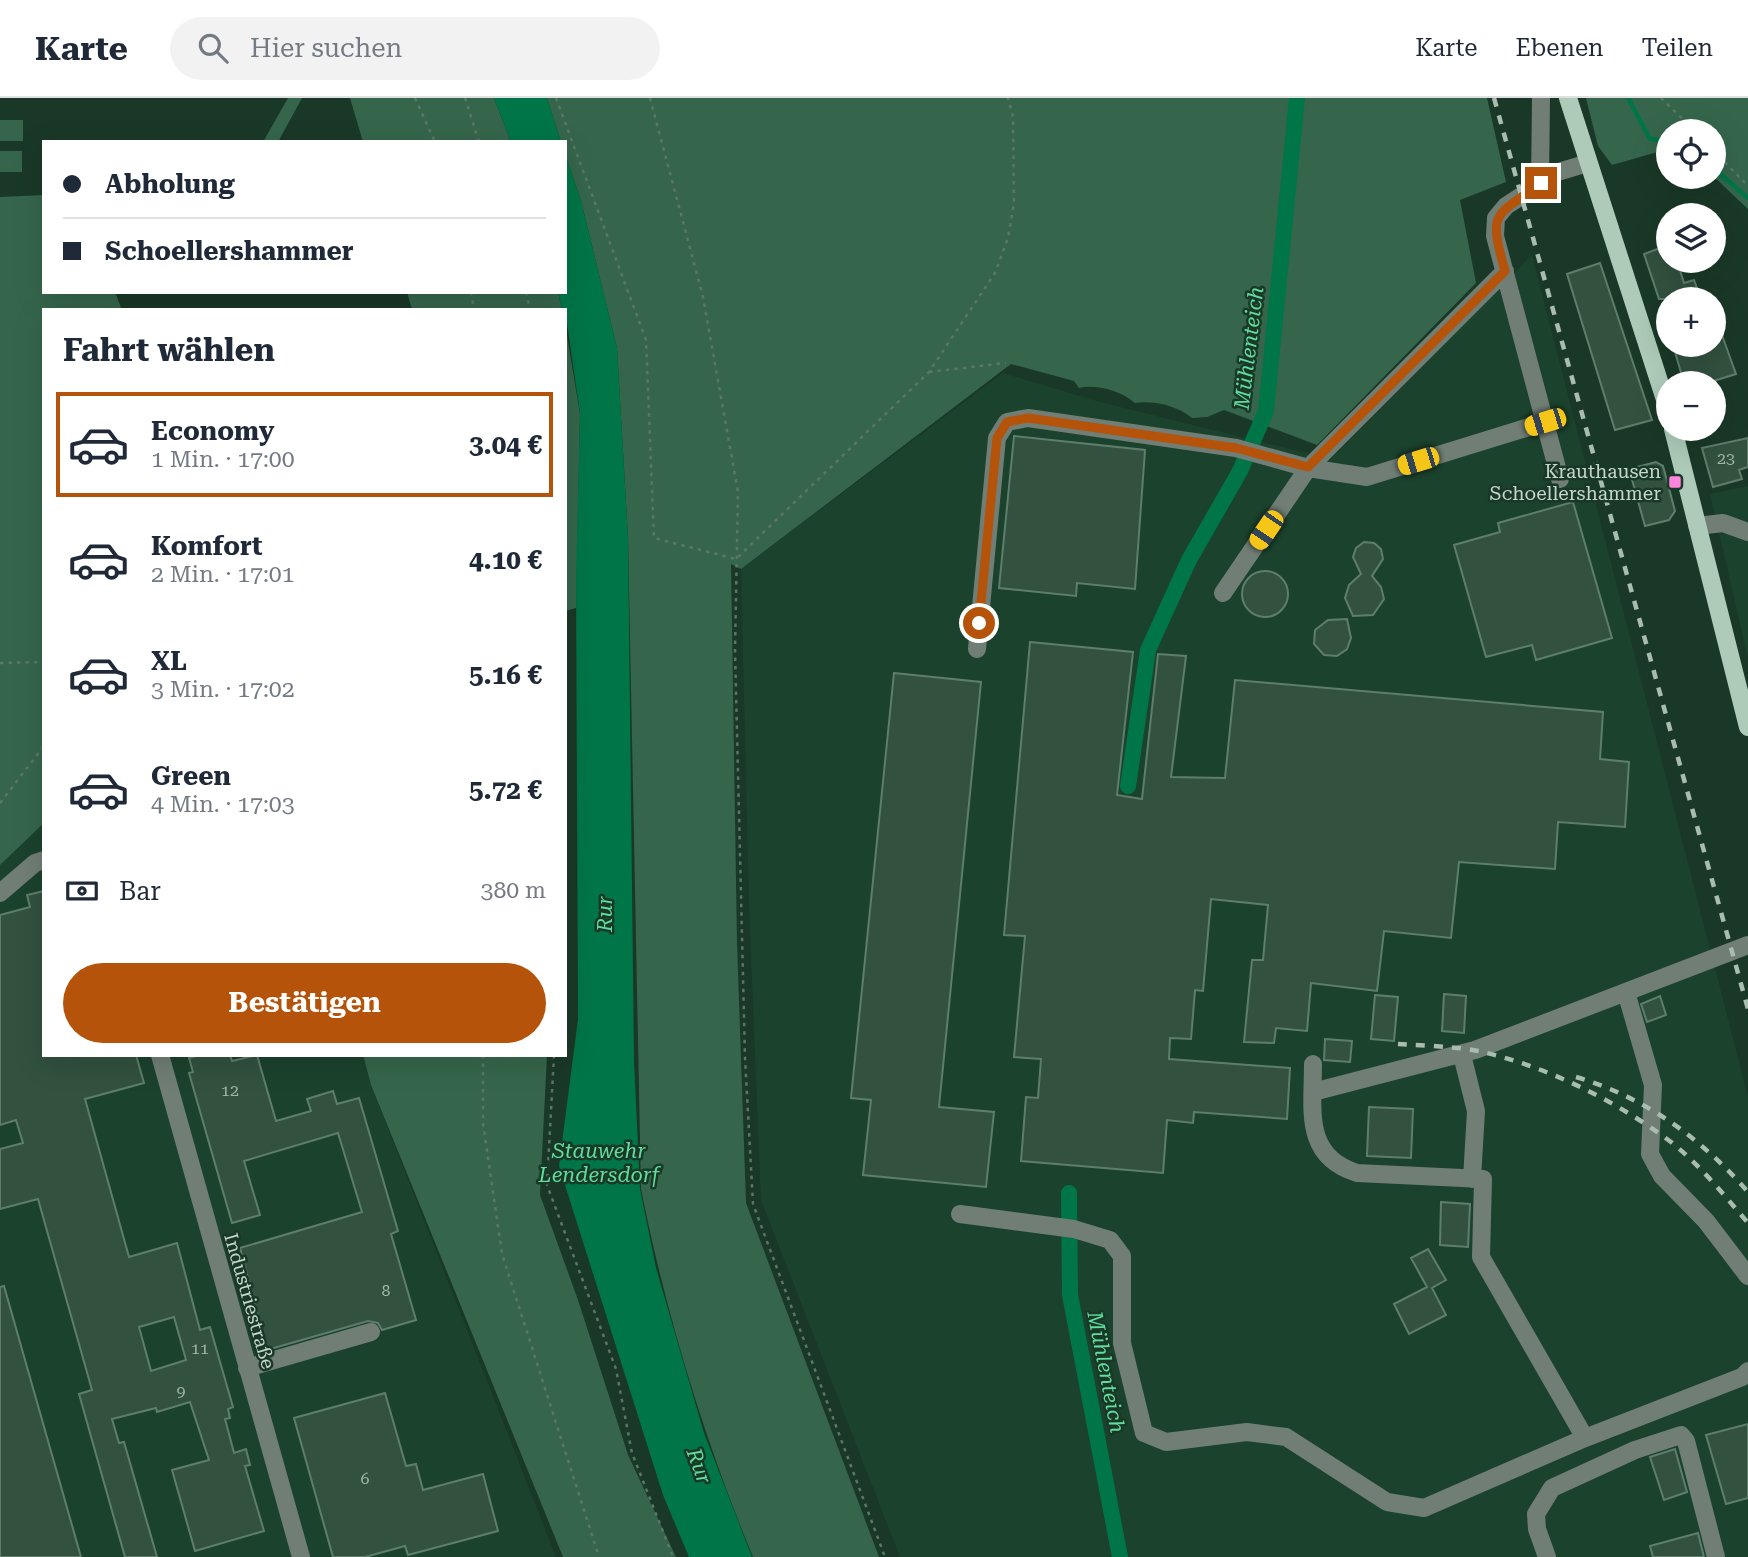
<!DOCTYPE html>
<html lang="de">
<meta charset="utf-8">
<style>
:root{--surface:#fff;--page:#f2f2f3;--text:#1f2937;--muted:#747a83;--line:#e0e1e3;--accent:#b45309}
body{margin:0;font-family:"Roboto Serif",serif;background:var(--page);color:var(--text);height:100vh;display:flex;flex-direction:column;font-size:26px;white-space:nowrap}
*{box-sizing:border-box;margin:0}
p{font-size:23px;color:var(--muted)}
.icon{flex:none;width:38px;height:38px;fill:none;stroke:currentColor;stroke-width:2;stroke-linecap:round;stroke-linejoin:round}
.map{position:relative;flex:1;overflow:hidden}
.drawer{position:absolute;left:42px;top:210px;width:525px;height:749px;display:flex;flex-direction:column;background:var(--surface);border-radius:0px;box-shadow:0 7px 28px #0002}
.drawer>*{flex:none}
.hud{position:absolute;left:42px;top:42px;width:525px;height:154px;border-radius:0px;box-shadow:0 7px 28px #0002;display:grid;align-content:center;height:154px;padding:0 21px;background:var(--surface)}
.buttons{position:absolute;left:1656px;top:21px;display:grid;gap:14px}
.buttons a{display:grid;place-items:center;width:70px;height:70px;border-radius:50%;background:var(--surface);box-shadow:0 7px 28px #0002;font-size:35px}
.end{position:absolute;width:32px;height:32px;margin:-16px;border:9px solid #b45309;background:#fff;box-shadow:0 0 0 4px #fff}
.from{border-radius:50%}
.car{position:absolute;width:21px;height:42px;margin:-21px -10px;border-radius:9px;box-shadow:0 0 5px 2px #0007;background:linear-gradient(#f5c518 24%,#345 0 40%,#f5c518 0 76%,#345 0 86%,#f5c518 0)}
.hud b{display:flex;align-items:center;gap:24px;height:66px;font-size:26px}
.hud b+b{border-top:2px solid var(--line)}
.hud i{width:18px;height:18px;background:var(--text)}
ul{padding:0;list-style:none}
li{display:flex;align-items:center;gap:21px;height:105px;margin:0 14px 10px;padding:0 7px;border:4px solid transparent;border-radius:0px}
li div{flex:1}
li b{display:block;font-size:26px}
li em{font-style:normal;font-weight:700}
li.active{border-color:var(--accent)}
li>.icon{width:63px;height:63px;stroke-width:1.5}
h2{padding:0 21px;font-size:32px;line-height:84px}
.pay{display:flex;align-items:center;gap:18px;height:77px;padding:0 21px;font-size:26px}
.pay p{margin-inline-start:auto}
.button{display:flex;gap:14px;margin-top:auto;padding:14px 21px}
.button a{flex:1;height:80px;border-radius:42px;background:var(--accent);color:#fff;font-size:28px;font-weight:700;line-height:80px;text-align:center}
header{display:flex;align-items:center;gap:42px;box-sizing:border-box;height:98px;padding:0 35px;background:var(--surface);border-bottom:2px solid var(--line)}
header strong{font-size:33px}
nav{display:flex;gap:38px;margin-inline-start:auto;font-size:24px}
.search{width:490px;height:63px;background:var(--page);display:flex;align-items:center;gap:18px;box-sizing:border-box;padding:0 24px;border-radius:38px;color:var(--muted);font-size:26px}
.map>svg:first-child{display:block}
</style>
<header>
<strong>Karte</strong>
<div class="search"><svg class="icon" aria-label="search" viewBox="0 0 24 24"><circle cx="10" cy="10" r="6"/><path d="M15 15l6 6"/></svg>Hier suchen</div>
<nav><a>Karte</a><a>Ebenen</a><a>Teilen</a></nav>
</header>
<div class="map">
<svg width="1748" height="1459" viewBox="0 0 1748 1459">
<rect width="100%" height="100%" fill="#1a3827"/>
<path fill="#1b422d" d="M1532 157 1748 999V1459H900L761 1102 749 808 741 471 1003 275 1100 304 1331 361Z
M1748 388V560L1710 396Z
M44 725V957H363L371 987 556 1459H0V767Z"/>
<path fill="#35664b" d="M288 0H302L278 44H263Z
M350 0H494L511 44H363Z
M547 0H1487L1506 84 1460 102 1476 185 1317 347 1224 312 1207 319 1192 320C1178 308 1154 302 1135 305 1121 293 1097 286 1079 290L1074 283 1011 266 741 471 731 466 737 846 746 1105 879 1459H753C704 1341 666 1216 641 1091L628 439 617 250 581 103 565 56V44H561Z
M1586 0H1748V111L1713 78V33H1668V51L1612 67 1598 48Z
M0 22H23V43H0Z
M0 53H22V74H0Z
M44 97V194H115L122 212H44V725L0 767V99Z
M407 194H558L562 212H412Z
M565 225 580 316 576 510 565 513Z
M363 957H547L540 1097 578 1202 628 1357 676 1459H563L371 987Z"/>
<path fill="#007547" d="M494 0H547L561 44H511Z
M565 56 581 103 617 250 628 439 634 963 640 1091 656 1170 704 1335 752 1459H689L663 1397 559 1068 578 921 576 479 580 315 565 212H562L558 194H565Z"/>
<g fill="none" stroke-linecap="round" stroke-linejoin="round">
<path stroke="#007547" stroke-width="4.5" d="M1628 0 1650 41 1668 43
M1713 70 1748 100"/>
<path stroke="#007547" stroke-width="16" d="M1128 688 1148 552 1189 462 1240 373 1266 313 1297 0
M1069 1095 1070 1197 1120 1459"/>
</g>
<path fill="#32513f" stroke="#5e7e6b" stroke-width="2" fill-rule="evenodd" d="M1668 147V163H1677L1684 185 1694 182 1701 201H1659L1644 156Z
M1600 165 1652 322 1615 332 1567 176Z
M1713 212 1736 276 1707 285H1684L1673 247H1713Z
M1014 338 1145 352 1135 491 1077 485 1076 498 999 490Z
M1748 340V369L1739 372 1742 381 1713 389 1702 350Z
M1656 364 1663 368 1675 413 1669 422 1645 428 1629 371Z
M1573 404 1612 540 1536 562 1532 547 1486 559 1454 447 1500 434 1498 425Z
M1364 444 1374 445 1381 451 1383 461 1372 478 1381 489 1384 501 1373 517 1353 518 1345 500 1349 487 1361 476 1353 459 1356 450Z
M1242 496a23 23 0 1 1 46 0a23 23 0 1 1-46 0Z
M1347 521 1351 540 1347 551 1337 558 1324 557 1314 546 1315 532 1328 522Z
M1030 544 1133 554 1117 697 1142 701 1158 556 1186 558 1171 679 1225 680 1235 582 1603 614 1600 661 1629 664 1625 729 1558 724 1555 771 1459 764 1451 840 1384 833 1377 893 1311 885 1307 933 1276 930 1274 945 1244 944 1252 862H1263L1268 807 1211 801 1203 893 1195 892 1191 941 1170 940 1169 961 1290 970 1287 1021 1194 1014 1193 1025 1167 1022 1163 1075 1021 1063 1026 999 1038 1000 1041 961 1014 959 1025 838 1004 837Z
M894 575 981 584 939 1009 994 1014 986 1089 863 1077 871 1002 851 1000Z
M44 793V957H136L144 985 85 1001 129 1159 177 1145 200 1232 210 1229 233 1309 228 1311 230 1320 225 1321 234 1355 246 1351 250 1367 245 1368 264 1433 195 1453 172 1372 209 1362 190 1304 157 1314 156 1310 112 1321 119 1345 124 1344 157 1459H125L79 1296 92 1292 38 1101 0 1111V1051L23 1045 16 1022 0 1027V817L30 809 27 797ZM174 1219 186 1262 151 1273 139 1229Z
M1444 896 1466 898 1464 935 1442 933Z
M1375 897 1398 899 1394 943 1371 941Z
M1660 898 1666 917 1647 924 1641 906Z
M1325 941 1352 943 1350 964 1324 962Z
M200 957H230L232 963 257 957 276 1023 311 1013 307 1001 333 993 337 1006 359 1000 398 1133 391 1136 416 1222 382 1232 378 1225 368 1223 267 1252 240 1150 362 1114 338 1035 244 1063 260 1117 232 1125 189 975 193 974 189 960Z
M1369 1009 1413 1011 1411 1060 1367 1058Z
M1441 1104 1470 1106 1468 1149 1440 1147Z
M1428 1151 1446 1182 1432 1190 1446 1217 1409 1236 1394 1206 1427 1189 1411 1160Z
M4 1188 81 1459H0V1189Z
M385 1295 406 1368 416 1366 423 1392 483 1376 498 1433 408 1457 405 1448 365 1459H333L294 1320Z
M1748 1326V1400L1726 1406 1706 1337Z
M1675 1351 1687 1394 1664 1402 1650 1359Z
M1698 1435 1704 1459H1653L1650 1448Z"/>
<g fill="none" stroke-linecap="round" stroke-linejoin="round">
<path stroke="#5c7566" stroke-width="2.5" stroke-dasharray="3.5 5" stroke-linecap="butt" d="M415 0 435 44
M465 0 479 44
M556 0 646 242 654 440 736 461 929 274 995 175 1008 140 1014 105 1013 19 1008 0
M650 0 703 199 738 394 735 552 745 960 753 1106 885 1459
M1661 0 1695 33
M1713 52 1748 88
M471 194 474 212
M526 194 530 212
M929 274 1006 265
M0 565 44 564
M0 705 44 648
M483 957V1025L502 1156 599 1459
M554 957 547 1087 616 1271 632 1355 673 1459"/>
<path stroke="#707e75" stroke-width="18" d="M1540 85 1541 0
M1560 381 1495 138 1496 120 1506 108 1558 74 1588 65
M1697 428 1723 425 1748 434
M1223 495 1308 370 1505 173
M977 551 997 340 1007 324 1028 320 1236 350 1308 370 1367 379 1545 324
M0 795 35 765 44 762
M1626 894 1653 987 1650 1056 1662 1078 1706 1123 1748 1178
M160 957 301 1459
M1462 957 1476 1013 1472 1081
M1313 966C1313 1012 1303 1058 1357 1075L1483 1081 1481 1159 1585 1340 1742 1279 1748 1273
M1313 994 1475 952 1748 847
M960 1116 1074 1131 1110 1142 1122 1158V1245L1144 1335 1166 1344 1247 1334 1286 1339 1387 1404 1424 1410 1585 1340
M247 1270 371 1234
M1547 1459 1537 1431 1536 1416 1552 1390 1635 1352 1681 1337 1686 1343 1716 1459"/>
<path stroke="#adcbb8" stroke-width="18" d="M1568 0 1668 311
M1673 331 1748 629"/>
<path stroke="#a9bcb0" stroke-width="4.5" stroke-dasharray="9 9" stroke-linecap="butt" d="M1494 0 1748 911
M1398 946C1424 948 1453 948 1478 953 1546 968 1615 1002 1671 1044 1700 1067 1724 1097 1748 1125
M1576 979C1645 999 1702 1041 1748 1094"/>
</g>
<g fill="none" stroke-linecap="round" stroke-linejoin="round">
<path stroke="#b45309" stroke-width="9" d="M979 525 997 340 1007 324 1028 320 1236 350 1308 369 1505 173C1488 112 1494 120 1541 85"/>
</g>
<rect fill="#ff85df" stroke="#1a3827" stroke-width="2.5" x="1668" y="377" width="14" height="14" rx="3.5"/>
<g text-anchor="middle" stroke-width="5" stroke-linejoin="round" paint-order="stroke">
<g font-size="16" fill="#a0b5a8">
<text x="1726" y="366">23</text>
<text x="230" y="998">12</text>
<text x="386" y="1198">8</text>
<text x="200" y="1256">11</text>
<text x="181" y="1299">9</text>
<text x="365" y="1386">6</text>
</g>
<g font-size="19" fill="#c5d6cb" stroke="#1a3827" text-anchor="end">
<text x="1661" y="380">Krauthausen<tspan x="1661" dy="22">Schoellershammer</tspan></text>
</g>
<g font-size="19" fill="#c5d6cb" stroke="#1a3827">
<text transform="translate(250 1203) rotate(74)" y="7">Industriestraße</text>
</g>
<g font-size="21" font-style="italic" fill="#60dd9c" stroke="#1a3827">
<text transform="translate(1249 250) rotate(-83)" y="7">Mühlenteich</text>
<text transform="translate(605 816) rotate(-90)" y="7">Rur</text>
<text x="599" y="1060">Stauwehr<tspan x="599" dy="24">Lendersdorf</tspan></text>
<text transform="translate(1106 1274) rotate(79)" y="7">Mühlenteich</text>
<text transform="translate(699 1368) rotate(70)" y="7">Rur</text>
</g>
</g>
</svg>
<div class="buttons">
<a><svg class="icon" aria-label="locate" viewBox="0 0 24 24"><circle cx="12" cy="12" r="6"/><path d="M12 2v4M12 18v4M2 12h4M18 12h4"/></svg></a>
<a><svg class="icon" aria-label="layers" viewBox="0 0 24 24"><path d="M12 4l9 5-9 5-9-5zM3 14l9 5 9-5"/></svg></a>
<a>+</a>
<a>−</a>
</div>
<i class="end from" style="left:979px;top:525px"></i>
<i class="end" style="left:1541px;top:85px"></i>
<i class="car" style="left:1545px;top:324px;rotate:253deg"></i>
<i class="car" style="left:1418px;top:363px;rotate:253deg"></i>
<i class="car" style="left:1266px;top:432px;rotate:214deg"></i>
<div class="hud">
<b><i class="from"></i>Abholung</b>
<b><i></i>Schoellershammer</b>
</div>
<section class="drawer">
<h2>Fahrt wählen</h2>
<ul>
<li class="active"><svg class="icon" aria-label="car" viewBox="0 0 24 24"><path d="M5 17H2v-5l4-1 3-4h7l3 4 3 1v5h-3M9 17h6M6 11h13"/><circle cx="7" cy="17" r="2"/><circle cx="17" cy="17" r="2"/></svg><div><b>Economy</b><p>1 Min. · 17:00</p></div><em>3.04 €</em></li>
<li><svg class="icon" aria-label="car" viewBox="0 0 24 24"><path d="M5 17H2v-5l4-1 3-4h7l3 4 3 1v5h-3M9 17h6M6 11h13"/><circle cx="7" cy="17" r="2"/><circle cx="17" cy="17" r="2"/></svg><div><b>Komfort</b><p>2 Min. · 17:01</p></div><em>4.10 €</em></li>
<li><svg class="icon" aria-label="car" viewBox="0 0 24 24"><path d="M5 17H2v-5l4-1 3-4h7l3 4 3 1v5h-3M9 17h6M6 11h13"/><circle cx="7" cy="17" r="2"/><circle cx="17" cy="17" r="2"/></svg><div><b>XL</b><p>3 Min. · 17:02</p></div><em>5.16 €</em></li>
<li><svg class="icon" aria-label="car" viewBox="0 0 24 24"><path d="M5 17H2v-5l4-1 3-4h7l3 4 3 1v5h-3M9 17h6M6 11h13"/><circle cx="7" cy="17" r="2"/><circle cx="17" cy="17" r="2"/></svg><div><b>Green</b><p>4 Min. · 17:03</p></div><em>5.72 €</em></li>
</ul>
<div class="pay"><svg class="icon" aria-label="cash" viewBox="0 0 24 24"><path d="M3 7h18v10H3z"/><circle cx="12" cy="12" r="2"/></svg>Bar<p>380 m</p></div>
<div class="button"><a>Bestätigen</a></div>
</section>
</div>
